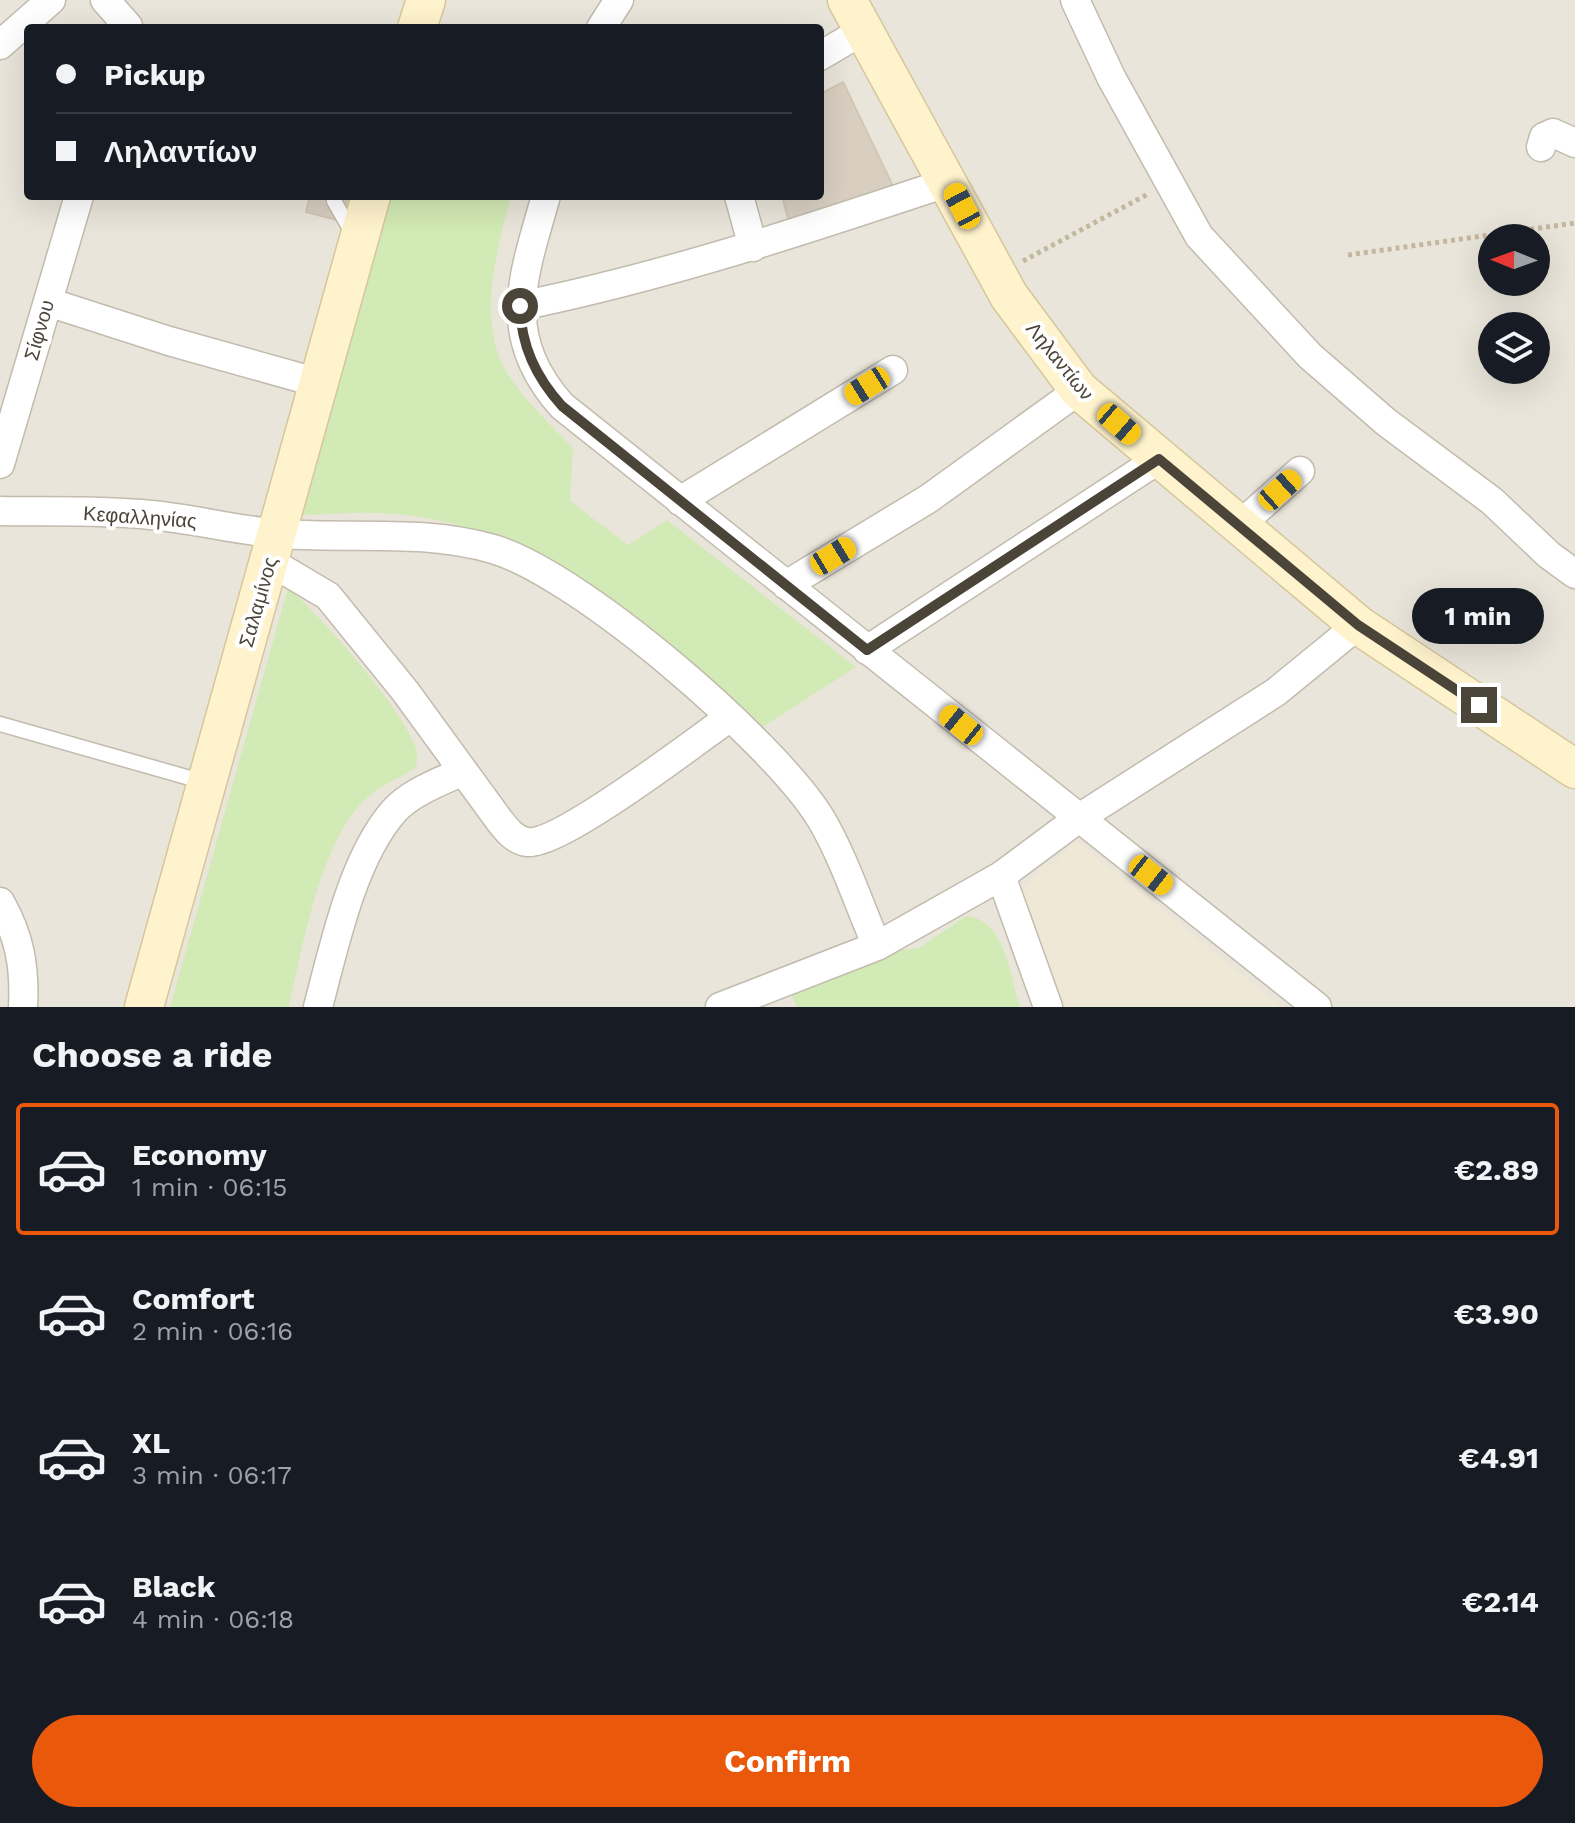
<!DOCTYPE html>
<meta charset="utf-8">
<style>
:root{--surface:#171b24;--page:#242831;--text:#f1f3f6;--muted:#9ea1a6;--line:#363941;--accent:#ea580c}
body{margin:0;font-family:"Work Sans",sans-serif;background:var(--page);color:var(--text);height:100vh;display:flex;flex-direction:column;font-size:30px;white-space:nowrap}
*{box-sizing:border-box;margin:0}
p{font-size:26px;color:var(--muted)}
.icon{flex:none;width:44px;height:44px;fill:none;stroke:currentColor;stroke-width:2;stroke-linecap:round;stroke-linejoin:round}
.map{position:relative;height:1007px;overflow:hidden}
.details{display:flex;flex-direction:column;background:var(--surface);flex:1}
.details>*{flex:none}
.banner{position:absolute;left:24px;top:24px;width:800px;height:176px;border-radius:8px;box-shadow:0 8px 32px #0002;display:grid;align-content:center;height:176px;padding:0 32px;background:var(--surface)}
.needle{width:52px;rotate:271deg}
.controls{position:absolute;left:1478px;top:224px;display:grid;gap:16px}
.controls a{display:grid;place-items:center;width:72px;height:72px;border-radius:50%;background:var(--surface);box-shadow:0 8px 32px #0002;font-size:40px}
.end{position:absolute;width:36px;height:36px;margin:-18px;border:10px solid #4b4439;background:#fff;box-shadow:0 0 0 4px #fff}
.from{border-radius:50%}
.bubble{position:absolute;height:56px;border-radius:28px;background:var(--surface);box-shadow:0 8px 32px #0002;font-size:26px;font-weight:700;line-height:56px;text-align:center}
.car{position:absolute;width:24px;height:48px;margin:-24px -12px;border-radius:10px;box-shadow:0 0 6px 2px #0007;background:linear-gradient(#f5c518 24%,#345 0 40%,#f5c518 0 76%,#345 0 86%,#f5c518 0)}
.banner b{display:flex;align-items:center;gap:28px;height:76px;font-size:30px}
.banner b+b{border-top:2px solid var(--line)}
.banner i{width:20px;height:20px;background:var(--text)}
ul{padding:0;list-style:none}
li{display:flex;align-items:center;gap:24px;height:132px;margin:0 16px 12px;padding:0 16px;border:4px solid transparent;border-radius:8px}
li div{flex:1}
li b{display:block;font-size:30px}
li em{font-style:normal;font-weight:700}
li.selected{border-color:var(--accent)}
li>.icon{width:72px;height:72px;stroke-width:1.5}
h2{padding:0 32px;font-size:36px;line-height:96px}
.primary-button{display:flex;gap:16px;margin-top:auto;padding:16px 32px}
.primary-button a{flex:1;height:92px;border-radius:48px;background:var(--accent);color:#fff;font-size:32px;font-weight:700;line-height:92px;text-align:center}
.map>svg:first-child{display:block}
</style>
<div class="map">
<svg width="1575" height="1007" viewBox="0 0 1575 1007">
<rect width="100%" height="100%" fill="#f6f3ec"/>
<path fill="#eae5da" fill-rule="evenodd" d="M0 0H1575V1007H0ZM28 28H820V196H28ZM1492 238H1536V282H1492ZM1492 326H1536V370H1492Z"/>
<path fill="#efe8d6" d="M1075 839 1282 1007H1063L1022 891 1046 862 1052 866Z"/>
<path fill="#d2eab5" d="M391 196H511C497 249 476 322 507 373 525 401 550 424 573 448L570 501 628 545 667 520 856 667 761 728C658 630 561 537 413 516 377 510 340 514 303 515Z
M288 588C320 614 404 711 416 748 418 754 417 760 416 767 403 777 387 782 374 792 321 831 303 946 289 1007H170Z
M966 916C1005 919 1010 975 1020 1007H797L789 990 895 951 919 948Z"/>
<path fill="#d8cfc1" stroke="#d3c7b4" stroke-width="2" d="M843 82 893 186 840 213 790 226 782 196H820V94Z
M310 196H348L341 221 306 212Z"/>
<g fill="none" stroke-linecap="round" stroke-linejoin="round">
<defs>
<path id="lane" d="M335 196 334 201 349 227
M0 724 204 782"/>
<path id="street" d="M105 0 128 26
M1075 0 1111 77 1199 236 1310 356 1386 422 1492 501 1549 555 1575 574
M601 28 619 0
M0 45 51 0
M820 56 864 30
M1541 147 1544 137 1553 133 1575 143
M546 196C523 277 499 335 562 406L1317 1007
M739 196 753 247
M48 302 169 341 319 383
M520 306C667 276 808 229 949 182
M0 464 79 196
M680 501 893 370
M0 511C50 512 101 510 151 515 195 519 239 531 283 534 355 539 422 529 493 549 579 574 774 742 821 819 844 858 859 905 877 946
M1239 526 1300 471
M269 561 328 596 405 691 499 820C506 829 514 840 527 842 560 846 696 741 730 717
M786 585 928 499 1079 390
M867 650 1159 459
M1001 876 1048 1007
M0 902C20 937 25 967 23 1007
M318 1007C334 947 352 859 394 811 411 792 440 782 463 771
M720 1007 877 946 1001 876 1079 818 1276 692 1358 625"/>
<path id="secondary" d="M847 0 1009 296 1079 390 1358 625 1575 769
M417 28 426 0
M144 1007 371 196"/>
</defs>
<use href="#lane" stroke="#c2bbae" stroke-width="17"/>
<use href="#street" stroke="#c2bbae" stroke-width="31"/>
<use href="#secondary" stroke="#d6c79b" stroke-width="41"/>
<path stroke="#c4b79f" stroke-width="5" stroke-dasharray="4 4" stroke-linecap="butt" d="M1348 255 1575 223
M1023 261 1148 194"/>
<use href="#lane" stroke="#fff" stroke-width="14"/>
<use href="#street" stroke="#fff" stroke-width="28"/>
<use href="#secondary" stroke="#fff3cd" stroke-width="38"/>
</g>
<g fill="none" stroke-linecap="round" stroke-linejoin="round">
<path stroke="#4b4439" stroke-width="10" d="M520 306C521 346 536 377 562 406L867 650 1159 459 1358 625 1479 705"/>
</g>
<g text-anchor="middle" stroke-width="8" stroke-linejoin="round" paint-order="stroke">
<g font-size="20" fill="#4b4439" stroke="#fff">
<text transform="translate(39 330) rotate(-74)" y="7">Σίφνου</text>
<text transform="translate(1060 361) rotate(51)" y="7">Ληλαντίων</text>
<text transform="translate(140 517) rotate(4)" y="7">Κεφαλληνίας</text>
<text transform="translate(258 602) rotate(-74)" y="7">Σαλαμίνος</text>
</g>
</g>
</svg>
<div class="controls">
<a><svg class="needle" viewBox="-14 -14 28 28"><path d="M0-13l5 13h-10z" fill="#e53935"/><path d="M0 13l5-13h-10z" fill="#9ea1a6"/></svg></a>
<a><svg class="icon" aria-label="layers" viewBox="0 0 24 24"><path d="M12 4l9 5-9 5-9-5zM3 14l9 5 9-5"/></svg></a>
</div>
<i class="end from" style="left:520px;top:306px"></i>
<i class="end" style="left:1479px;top:705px"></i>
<div class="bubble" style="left:1412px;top:588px;width:132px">1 min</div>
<i class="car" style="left:962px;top:206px;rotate:332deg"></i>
<i class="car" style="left:867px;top:386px;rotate:238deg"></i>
<i class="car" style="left:1119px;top:424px;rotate:131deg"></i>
<i class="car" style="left:1280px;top:490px;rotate:48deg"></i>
<i class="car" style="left:833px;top:556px;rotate:59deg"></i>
<i class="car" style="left:961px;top:725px;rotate:309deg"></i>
<i class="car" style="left:1151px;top:875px;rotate:128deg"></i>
<div class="banner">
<b><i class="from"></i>Pickup</b>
<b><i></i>Ληλαντίων</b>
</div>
</div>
<section class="details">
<h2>Choose a ride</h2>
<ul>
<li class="selected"><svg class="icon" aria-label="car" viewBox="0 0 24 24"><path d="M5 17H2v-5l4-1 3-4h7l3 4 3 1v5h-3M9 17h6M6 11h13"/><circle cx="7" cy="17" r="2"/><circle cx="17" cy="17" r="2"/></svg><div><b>Economy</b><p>1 min · 06:15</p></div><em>€2.89</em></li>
<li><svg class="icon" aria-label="car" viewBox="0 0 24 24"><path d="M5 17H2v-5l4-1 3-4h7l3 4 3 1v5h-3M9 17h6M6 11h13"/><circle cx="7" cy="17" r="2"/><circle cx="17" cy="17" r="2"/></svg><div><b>Comfort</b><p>2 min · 06:16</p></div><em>€3.90</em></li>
<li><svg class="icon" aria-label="car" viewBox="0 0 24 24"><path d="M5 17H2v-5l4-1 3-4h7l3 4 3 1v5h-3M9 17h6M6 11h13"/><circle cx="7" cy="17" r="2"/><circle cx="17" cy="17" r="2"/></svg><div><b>XL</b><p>3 min · 06:17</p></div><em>€4.91</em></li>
<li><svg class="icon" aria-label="car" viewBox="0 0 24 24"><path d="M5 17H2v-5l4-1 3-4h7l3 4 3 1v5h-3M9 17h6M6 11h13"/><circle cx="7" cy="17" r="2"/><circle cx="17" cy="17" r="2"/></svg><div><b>Black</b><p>4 min · 06:18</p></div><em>€2.14</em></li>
</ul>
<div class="primary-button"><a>Confirm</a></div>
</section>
